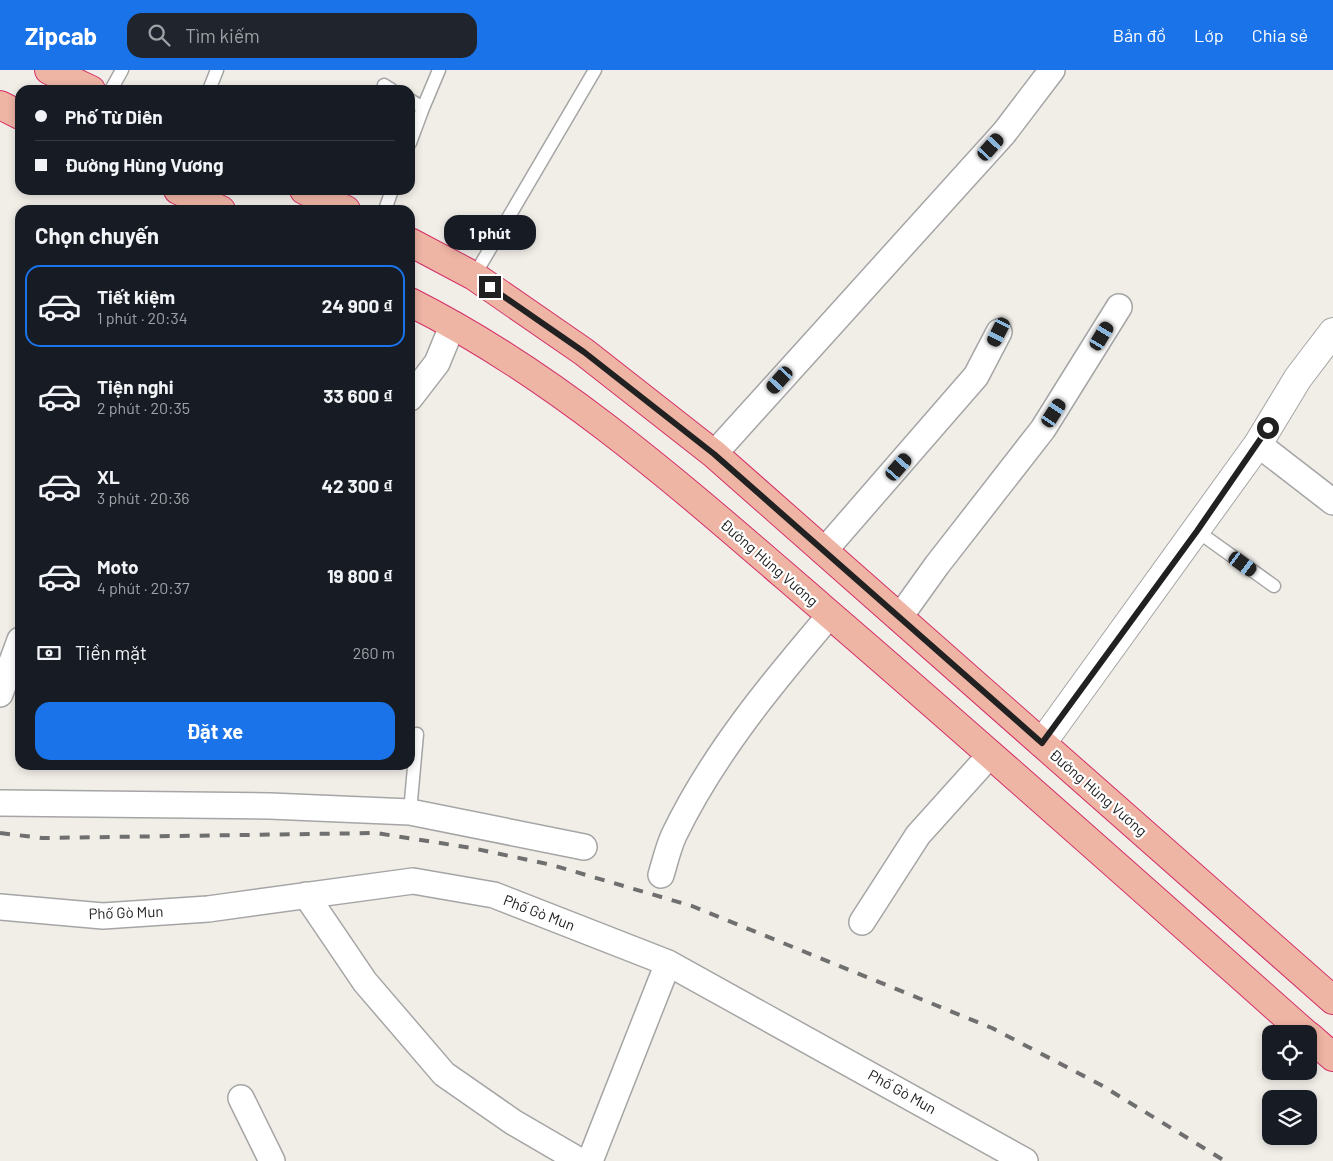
<!DOCTYPE html>
<html lang="vi">
<meta charset="utf-8">
<style>
:root{--surface:#171b24;--page:#20242c;--text:#f1f3f6;--muted:#9ea1a6;--line:#363941;--accent:#1a73e8}
body{margin:0;font-family:Barlow,sans-serif;background:var(--page);color:var(--text);height:100vh;display:flex;flex-direction:column;font-size:19px;white-space:nowrap}
*{box-sizing:border-box;margin:0}
p{font-size:16px;color:var(--muted)}
.icon{flex:none;width:28px;height:28px;fill:none;stroke:currentColor;stroke-width:2;stroke-linecap:round;stroke-linejoin:round}
.map{position:relative;flex:1;overflow:hidden}
.side{position:absolute;left:15px;top:135px;width:400px;height:565px;display:flex;flex-direction:column;background:var(--surface);border-radius:15px;box-shadow:0 2px 8px #0003}
.side>*{flex:none}
.guide{position:absolute;left:15px;top:15px;width:400px;height:110px;border-radius:15px;box-shadow:0 2px 8px #0003;display:grid;align-content:center;height:110px;padding:0 20px;background:var(--surface)}
.controls{position:absolute;left:1262px;top:955px;display:grid;gap:10px}
.controls a{display:grid;place-items:center;width:55px;height:55px;border-radius:10px;background:var(--surface);box-shadow:0 2px 8px #0003;font-size:25px}
.end{position:absolute;width:22px;height:22px;margin:-11px;border:6px solid #212121;background:#fff;box-shadow:0 0 0 2px #fff}
.from{border-radius:50%}
.bubble{position:absolute;height:35px;border-radius:15px;background:var(--surface);box-shadow:0 2px 8px #0003;font-size:16px;font-weight:700;line-height:35px;text-align:center}
.car{position:absolute;width:15px;height:30px;margin:-15px -8px;border-radius:6px;box-shadow:0 0 4px 1px #0007;background:linear-gradient(#222 24%,#8ab4d8 0 40%,#222 0 76%,#8ab4d8 0 86%,#222 0)}
.guide b{display:flex;align-items:center;gap:18px;height:48px;font-size:19px}
.guide b+b{border-top:1px solid var(--line)}
.guide i{width:12px;height:12px;background:var(--text)}
ul{padding:0;list-style:none}
li{display:flex;align-items:center;gap:15px;height:82px;margin:0 10px 8px;padding:0 10px;border:2px solid transparent;border-radius:15px}
li div{flex:1}
li b{display:block;font-size:19px}
li em{font-style:normal;font-weight:700}
li.on{border-color:var(--accent)}
li>.icon{width:45px;height:45px;stroke-width:1.5}
h2{padding:0 20px;font-size:22px;line-height:60px}
.pay{display:flex;align-items:center;gap:12px;height:55px;padding:0 20px;font-size:19px}
.pay p{margin-inline-start:auto}
.cta{display:flex;gap:10px;margin-top:auto;padding:10px 20px}
.cta a{flex:1;height:58px;border-radius:15px;background:var(--accent);color:#fff;font-size:20px;font-weight:700;line-height:58px;text-align:center}
header{display:flex;align-items:center;gap:30px;box-sizing:border-box;height:70px;padding:0 25px;background:var(--accent);color:#fff}
header strong{font-size:24px}
nav{display:flex;gap:28px;margin-inline-start:auto;font-size:18px}
.search{width:350px;height:45px;background:var(--page);display:flex;align-items:center;gap:12px;box-sizing:border-box;padding:0 18px;border-radius:15px;color:var(--muted);font-size:19px}
.map>svg:first-child{display:block}
</style>
<header>
<strong>Zipcab</strong>
<div class="search"><svg class="icon" aria-label="search" viewBox="0 0 24 24"><circle cx="10" cy="10" r="6"/><path d="M15 15l6 6"/></svg>Tìm kiếm</div>
<nav><a>Bản đồ</a><a>Lớp</a><a>Chia sẻ</a></nav>
</header>
<div class="map">
<svg width="1333" height="1091" viewBox="0 0 1333 1091">
<rect width="100%" height="100%" fill="#f1eee8"/>
<g fill="none" stroke-linecap="round" stroke-linejoin="round">
<defs>
<path id="service" d="M384 15 392 20
M111 20 122 0
M209 20 217 0
M410 30 423 38 410 73
M423 38 439 0
M385 140 392 120
M474 206 595 0
M1197 461 1274 516
M410 742 417 664"/>
<path id="minor" d="M410 328 437 293 453 254
M1258 374 1333 432
M714 384 1004 63 1052 0
M824 481 976 306 999 262
M899 548 937 495 1043 359 1119 237
M0 624 20 570
M0 733 270 736 410 742 584 777
M661 805C665 792 668 778 674 765 713 684 772 613 830 545
M306 825 365 912 444 1004 513 1052 580 1091
M0 837 103 846 208 839 413 811 494 825 668 893 1025 1091
M862 852 918 765 991 684
M241 1028 272 1091
M590 1091 668 893"/>
<path id="tertiary" d="M1042 673 1258 374 1298 308 1333 262"/>
<path id="trunk" d="M49 0 91 20
M0 35 20 45
M178 120 221 140
M304 120 346 140
M410 172 474 206 584 282 714 384 1333 930
M410 232C563 309 692 426 821 537 984 677 1145 821 1306 964
M1309 966 1333 987"/>
</defs>
<use href="#service" stroke="#a5a5a5" stroke-width="15"/>
<use href="#minor" stroke="#a5a5a5" stroke-width="28"/>
<use href="#tertiary" stroke="#a5a5a5" stroke-width="30"/>
<use href="#trunk" stroke="#d52f68" stroke-width="30"/>
<use href="#service" stroke="#fff" stroke-width="12"/>
<use href="#minor" stroke="#fff" stroke-width="25"/>
<use href="#tertiary" stroke="#fff" stroke-width="28"/>
<use href="#trunk" stroke="#eeb4a4" stroke-width="28"/>
<path stroke="#6f6f6f" stroke-width="4" stroke-dasharray="10 10" stroke-linecap="butt" d="M0 763 42 768 376 763 472 778 552 795 692 836 992 958 1101 1015 1225 1091"/>
</g>
<g fill="none" stroke-linecap="round" stroke-linejoin="round">
<path stroke="#212121" stroke-width="6" d="M490 217 584 282 714 384 1042 673 1197 461 1268 358"/>
</g>
<g text-anchor="middle" stroke-width="4.5" stroke-linejoin="round" paint-order="stroke">
<g font-size="15" fill="#212121" stroke="#fff">
<text transform="translate(769 493) rotate(41)" y="5">Đường Hùng Vương</text>
<text transform="translate(1098 723) rotate(41)" y="5">Đường Hùng Vương</text>
<text transform="translate(126 843) rotate(-2)" y="5">Phố Gò Mun</text>
<text transform="translate(539 843) rotate(21)" y="5">Phố Gò Mun</text>
<text transform="translate(902 1022) rotate(29)" y="5">Phố Gò Mun</text>
</g>
</g>
</svg>
<div class="controls">
<a><svg class="icon" aria-label="locate" viewBox="0 0 24 24"><circle cx="12" cy="12" r="6"/><path d="M12 2v4M12 18v4M2 12h4M18 12h4"/></svg></a>
<a><svg class="icon" aria-label="layers" viewBox="0 0 24 24"><path d="M12 4l9 5-9 5-9-5zM3 14l9 5 9-5"/></svg></a>
</div>
<i class="end from" style="left:1268px;top:358px"></i>
<i class="end" style="left:490px;top:217px"></i>
<div class="bubble" style="left:444px;top:145px;width:92px">1 phút</div>
<i class="car" style="left:991px;top:77px;rotate:42deg"></i>
<i class="car" style="left:999px;top:262px;rotate:207deg"></i>
<i class="car" style="left:1102px;top:266px;rotate:31deg"></i>
<i class="car" style="left:780px;top:310px;rotate:222deg"></i>
<i class="car" style="left:1054px;top:343px;rotate:33deg"></i>
<i class="car" style="left:899px;top:397px;rotate:41deg"></i>
<i class="car" style="left:1243px;top:494px;rotate:126deg"></i>
<div class="guide">
<b><i class="from"></i>Phố Từ Diên</b>
<b><i></i>Đường Hùng Vương</b>
</div>
<section class="side">
<h2>Chọn chuyến</h2>
<ul>
<li class="on"><svg class="icon" aria-label="car" viewBox="0 0 24 24"><path d="M5 17H2v-5l4-1 3-4h7l3 4 3 1v5h-3M9 17h6M6 11h13"/><circle cx="7" cy="17" r="2"/><circle cx="17" cy="17" r="2"/></svg><div><b>Tiết kiệm</b><p>1 phút · 20:34</p></div><em>24 900 ₫</em></li>
<li><svg class="icon" aria-label="car" viewBox="0 0 24 24"><path d="M5 17H2v-5l4-1 3-4h7l3 4 3 1v5h-3M9 17h6M6 11h13"/><circle cx="7" cy="17" r="2"/><circle cx="17" cy="17" r="2"/></svg><div><b>Tiện nghi</b><p>2 phút · 20:35</p></div><em>33 600 ₫</em></li>
<li><svg class="icon" aria-label="car" viewBox="0 0 24 24"><path d="M5 17H2v-5l4-1 3-4h7l3 4 3 1v5h-3M9 17h6M6 11h13"/><circle cx="7" cy="17" r="2"/><circle cx="17" cy="17" r="2"/></svg><div><b>XL</b><p>3 phút · 20:36</p></div><em>42 300 ₫</em></li>
<li><svg class="icon" aria-label="car" viewBox="0 0 24 24"><path d="M5 17H2v-5l4-1 3-4h7l3 4 3 1v5h-3M9 17h6M6 11h13"/><circle cx="7" cy="17" r="2"/><circle cx="17" cy="17" r="2"/></svg><div><b>Moto</b><p>4 phút · 20:37</p></div><em>19 800 ₫</em></li>
</ul>
<div class="pay"><svg class="icon" aria-label="cash" viewBox="0 0 24 24"><path d="M3 7h18v10H3z"/><circle cx="12" cy="12" r="2"/></svg>Tiền mặt<p>260 m</p></div>
<div class="cta"><a>Đặt xe</a></div>
</section>
</div>
